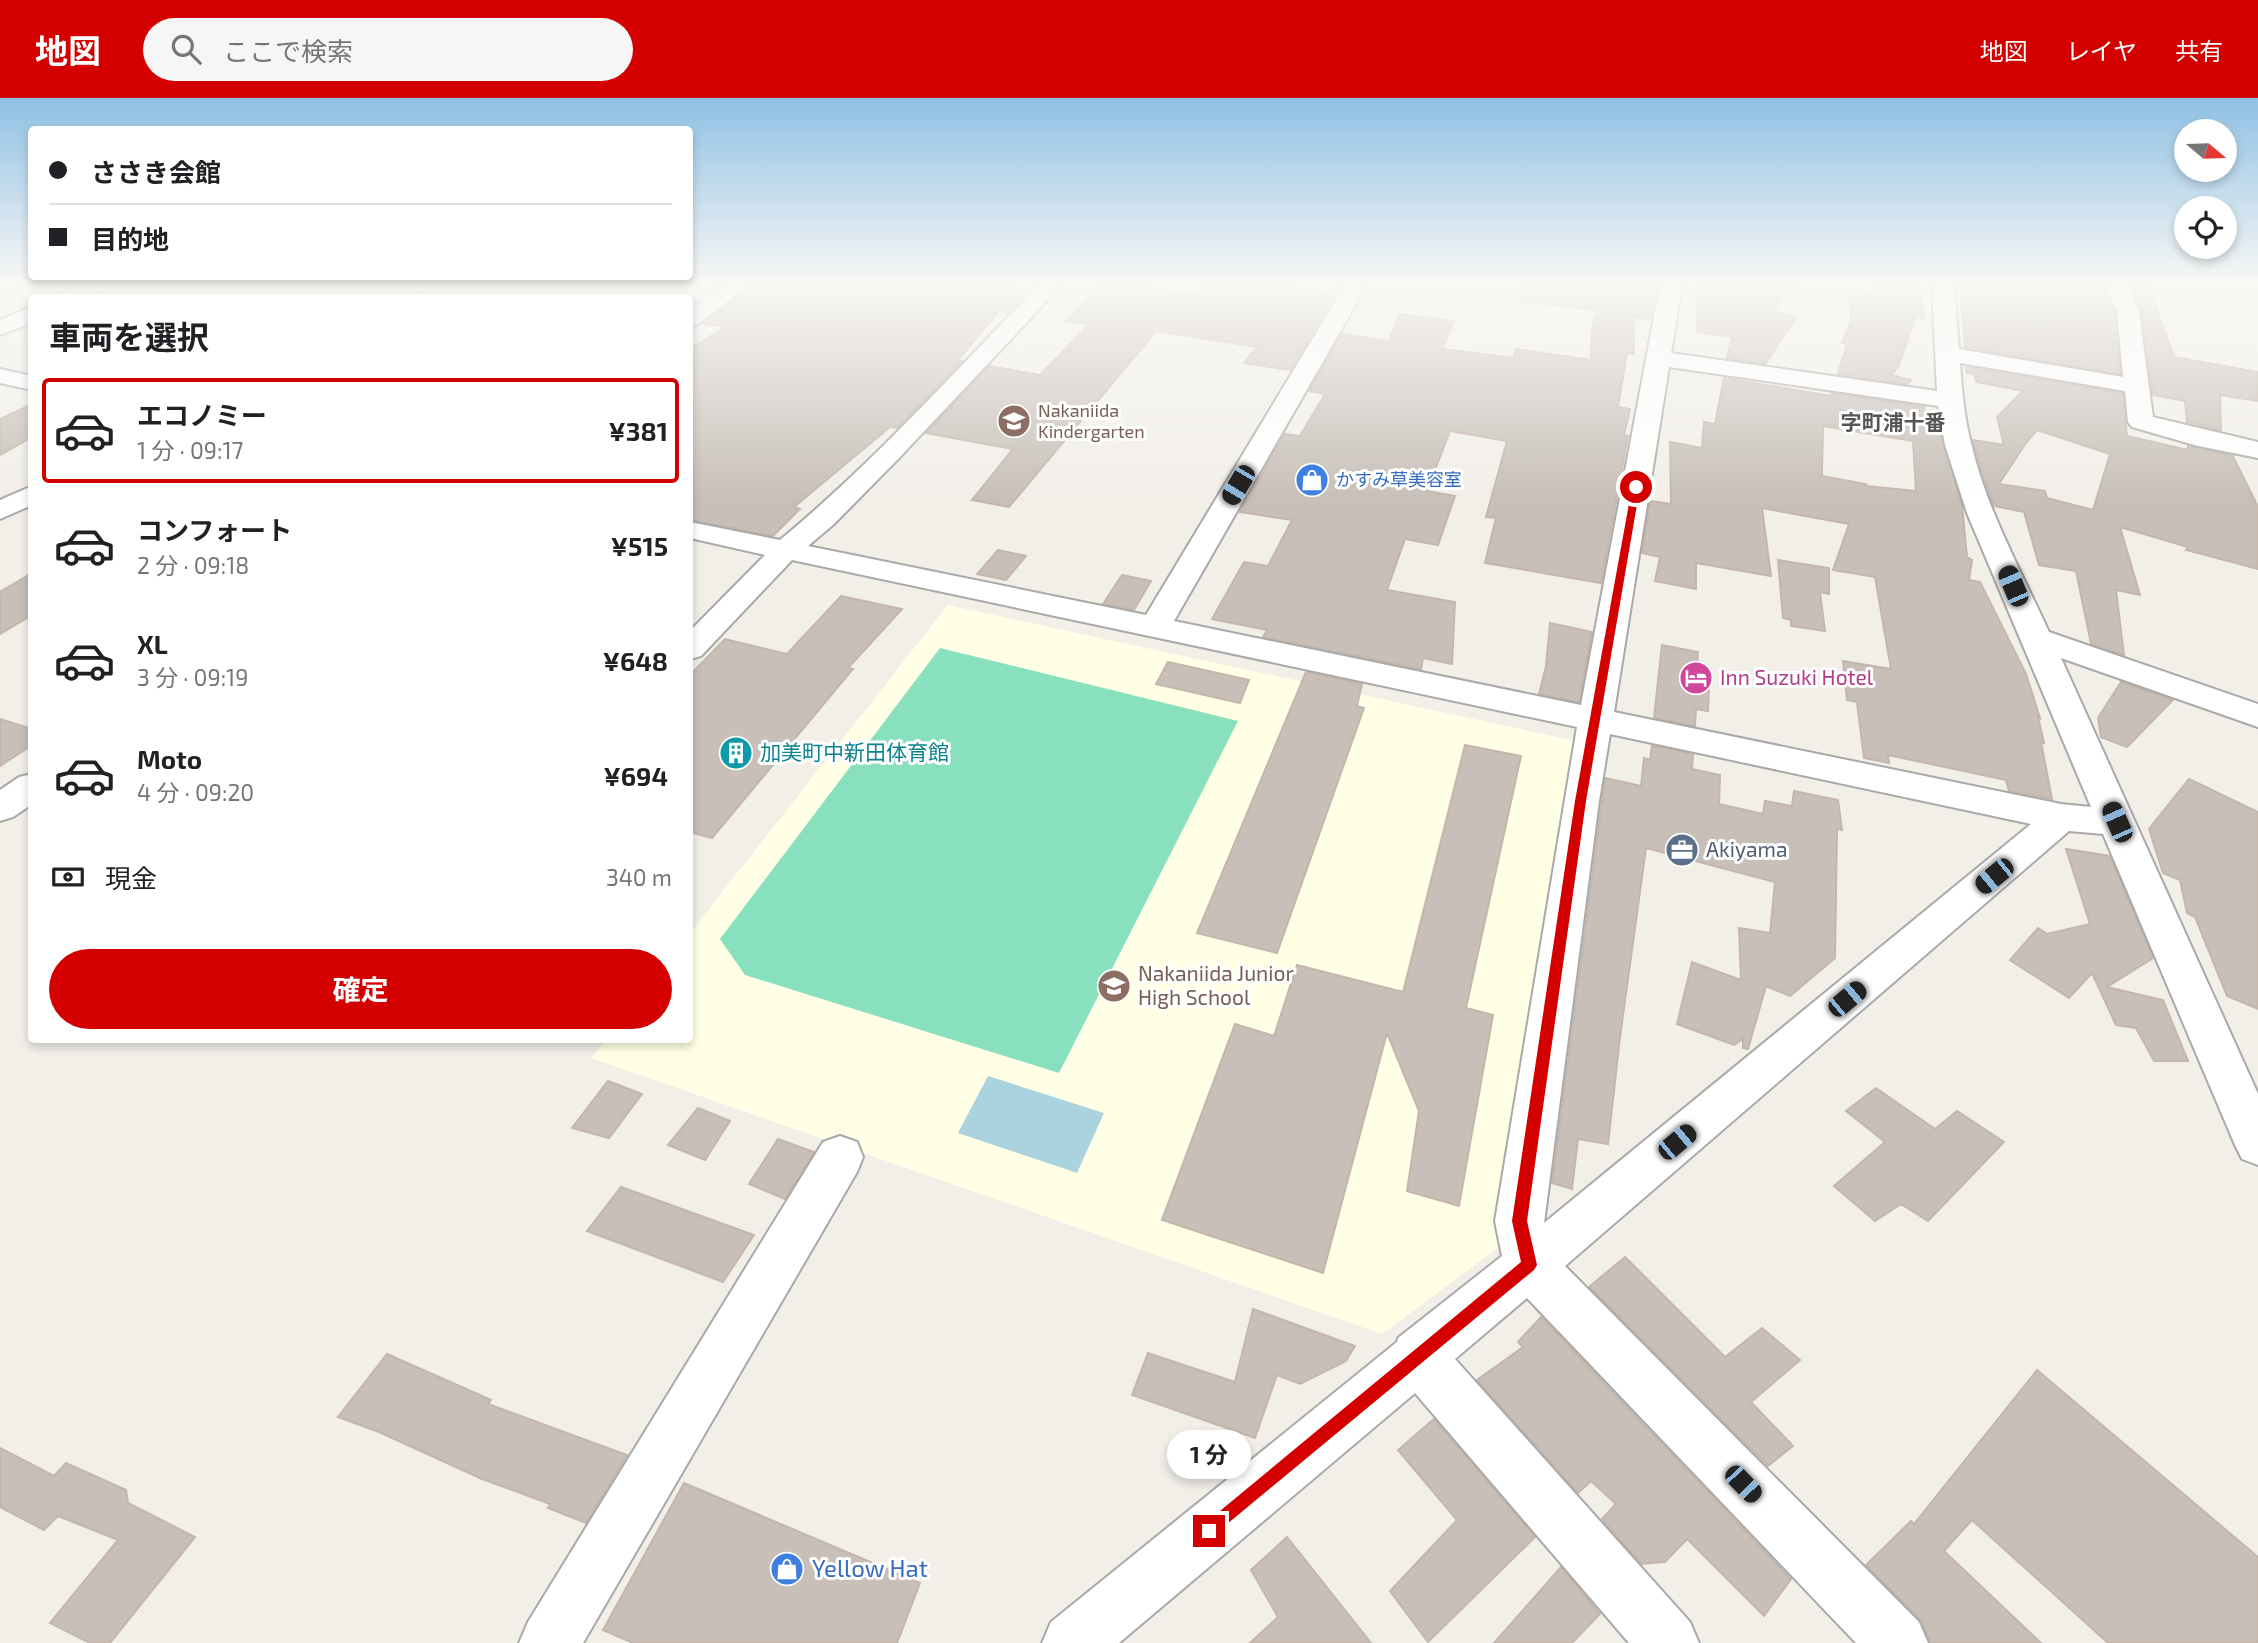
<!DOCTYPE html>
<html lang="ja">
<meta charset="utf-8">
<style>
:root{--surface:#fff;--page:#f6f6f6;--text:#202124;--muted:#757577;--line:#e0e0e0;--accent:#d40000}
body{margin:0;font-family:"Exo 2","Noto Sans JP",sans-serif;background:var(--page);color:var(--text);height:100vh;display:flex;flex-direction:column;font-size:26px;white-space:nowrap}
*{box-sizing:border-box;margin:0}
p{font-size:23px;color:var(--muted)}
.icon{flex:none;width:38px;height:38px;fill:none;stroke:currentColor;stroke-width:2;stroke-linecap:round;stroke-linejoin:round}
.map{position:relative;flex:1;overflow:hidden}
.sheet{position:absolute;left:28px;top:196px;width:665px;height:749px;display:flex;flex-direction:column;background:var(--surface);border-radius:7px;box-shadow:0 4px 10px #0003}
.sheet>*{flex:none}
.top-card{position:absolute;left:28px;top:28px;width:665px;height:154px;border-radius:7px;box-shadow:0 4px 10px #0003;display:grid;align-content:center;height:154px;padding:0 21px;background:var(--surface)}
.needle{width:46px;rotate:109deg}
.fabs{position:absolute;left:2174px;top:21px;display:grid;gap:14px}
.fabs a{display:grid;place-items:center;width:63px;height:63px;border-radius:50%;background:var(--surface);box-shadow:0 4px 10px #0003;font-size:35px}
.end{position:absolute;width:32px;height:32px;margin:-16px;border:9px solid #d40000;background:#fff;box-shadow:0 0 0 4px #fff}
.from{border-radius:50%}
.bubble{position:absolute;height:49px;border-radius:24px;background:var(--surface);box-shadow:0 4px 10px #0003;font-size:23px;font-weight:700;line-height:49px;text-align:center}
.car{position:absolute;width:21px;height:42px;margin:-21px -10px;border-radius:9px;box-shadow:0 0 5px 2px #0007;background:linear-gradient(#222 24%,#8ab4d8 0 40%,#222 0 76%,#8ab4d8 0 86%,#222 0)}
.top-card b{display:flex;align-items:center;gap:24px;height:66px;font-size:26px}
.top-card b+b{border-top:2px solid var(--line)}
.top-card i{width:18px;height:18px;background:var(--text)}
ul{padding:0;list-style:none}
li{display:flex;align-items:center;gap:21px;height:105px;margin:0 14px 10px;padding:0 7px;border:4px solid transparent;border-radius:7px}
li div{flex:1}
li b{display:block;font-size:26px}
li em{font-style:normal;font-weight:700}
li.current{border-color:var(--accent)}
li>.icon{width:63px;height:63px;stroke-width:1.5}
h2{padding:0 21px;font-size:32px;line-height:84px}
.pay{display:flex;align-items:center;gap:18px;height:77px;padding:0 21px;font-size:26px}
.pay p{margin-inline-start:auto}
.primary-button{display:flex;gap:14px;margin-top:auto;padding:14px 21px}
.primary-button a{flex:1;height:80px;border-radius:42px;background:var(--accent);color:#fff;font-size:28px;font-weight:700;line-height:80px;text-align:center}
header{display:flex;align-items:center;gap:42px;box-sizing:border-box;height:98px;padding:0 35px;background:var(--accent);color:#fff}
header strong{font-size:33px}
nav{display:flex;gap:38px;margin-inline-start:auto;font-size:24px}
.search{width:490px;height:63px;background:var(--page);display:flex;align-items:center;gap:18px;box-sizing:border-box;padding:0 24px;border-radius:38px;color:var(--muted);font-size:26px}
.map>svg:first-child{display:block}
</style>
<header>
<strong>地図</strong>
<div class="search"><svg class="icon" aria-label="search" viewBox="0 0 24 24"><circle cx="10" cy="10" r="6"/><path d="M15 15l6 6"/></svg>ここで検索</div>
<nav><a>地図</a><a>レイヤ</a><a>共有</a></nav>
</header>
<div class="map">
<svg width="2258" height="1545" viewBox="0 0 2258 1545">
<rect width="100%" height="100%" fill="#f2efe9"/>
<path fill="#ffffe5" d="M948 507 1575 643 1500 1148 1382 1236 591 960 606 942H690V835Z"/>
<path fill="#88e0be" d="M940 550 1238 623 1059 975 745 877 720 841Z"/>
<path fill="#aad3df" d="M988 978 1104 1015 1077 1075 958 1035Z"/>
<path fill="#c7bfb8" stroke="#c4b6ab" stroke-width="2" fill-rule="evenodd" d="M752 187H989L1027 193 1008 214 999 213 958 262 962 263 897 330 890 329 794 409 800 411 773 438 690 422V251L725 229 703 226Z
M1103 187 1141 189 1199 197 1206 187H1260L1333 195 1323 218 1290 272 1244 265 1257 249 1156 233 1009 409 972 402 1013 351 926 335 989 268 1040 277 1090 226 1066 223Z
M1523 187H1654L1651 221 1634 219V256L1627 255 1618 309 1630 311 1624 337 1628 338 1601 485 1485 465 1496 420 1486 419 1507 343 1450 333 1427 393 1455 398 1438 447 1405 441 1387 492 1455 504 1452 566 1423 560 1421 571 1263 539 1267 532 1212 521 1244 464 1268 468 1292 422 1240 414 1285 336 1300 338 1325 296 1309 293 1342 236 1389 243 1399 216 1454 223 1442 251 1513 260 1516 251 1591 262 1592 232 1597 212 1522 203Z
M1698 187H1796L1771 212 1796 219 1765 266 1727 260 1732 239 1697 234Z
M1877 187 1919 189 1924 220 1916 218 1899 267 1892 277 1911 282 1908 286 1838 276 1847 246 1842 245 1851 223 1850 198 1857 199V192L1876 195Z
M1960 187H2103L2114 215 2120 276 1965 249Z
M2130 187H2148L2174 259 2258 274V303L2220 297 2221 333 2187 324 2185 303 2153 297 2142 214Z
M1966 269 2123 295 2127 338 2188 352V348L2233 358 2258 409V471L2186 452 2188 449 2120 429 2140 497 2116 492 2124 557 2091 546 2076 473 2039 467 2024 414 1994 408 1980 369 1973 342 2004 347 1997 319 2023 293 1976 284 1975 276 1967 275ZM2037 332 2110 356 2093 412 2047 400 2045 393 1999 386 2026 345Z
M1724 280 1832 298V295L1924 309 1929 333 1940 335 1962 407 1967 459 1972 462 1969 482 1980 484 2026 576 2040 620 2038 619 2044 645 2041 644 2052 701 2009 693 2006 682 1888 657 1889 665 1864 660 1857 604 1847 602 1843 563 1891 571 1875 479 1833 472 1849 426 1762 410 1771 478 1696 465V491L1655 483 1660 459 1642 455 1650 403 1671 406 1670 344 1702 350 1704 324 1715 326ZM1823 328 1913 343 1916 393 1866 388V386L1822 378Z
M32 306V339L0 357V321Z
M998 452 1026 458 1006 482 977 476Z
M1778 462 1829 470V496L1820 494 1825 533 1791 528V522L1783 520Z
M32 475V517L0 536V494Z
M1122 477 1151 483 1134 512 1103 506Z
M841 498 902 511 848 570 853 571 712 740 690 734V577L725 541 787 556Z
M1550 525 1592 534 1579 604 1539 596 1546 568Z
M1662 547 1698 554 1696 584 1709 587 1708 613 1696 611 1695 628 1654 620Z
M1168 564 1249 582 1240 605 1156 586Z
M1306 574 1362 586 1357 608 1364 610 1277 855 1197 835Z
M2121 584 2173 602 2127 649 2101 639 2098 620Z
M0 621 32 631V647L0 668Z
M1465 647 1521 658 1466 910 1493 917 1459 1108 1407 1093 1419 1013 1387 935 1323 1175 1162 1122 1235 926 1274 938 1297 867 1403 894Z
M1652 648 1693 656 1692 671 1720 677 1719 706 1763 716 1765 703 1792 708 1794 693 1838 702 1842 732 1837 731 1835 860 1790 898 1766 888 1748 951 1743 950V941L1734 947 1677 926 1692 864 1741 882 1739 830 1770 835 1775 784 1646 750 1620 939 1608 1046 1578 1041 1572 1091 1552 1085 1605 680 1641 688 1644 660 1650 662Z
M2189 681 2258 714V911L2227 898 2195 819 2187 815 2180 782 2163 775 2149 731Z
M2066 751 2110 758 2153 860 2107 889 2163 902 2188 963H2154L2136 930 2116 927 2092 875 2069 900 2010 862 2038 830 2047 836 2090 826Z
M608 983 642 996 609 1040 572 1030Z
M1876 990 1935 1031 1957 1013 2004 1044 1928 1123 1901 1106 1875 1123 1834 1088 1885 1044 1846 1013Z
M698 1010 730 1023 705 1062 668 1047Z
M778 1041 814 1054 785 1101 749 1086Z
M621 1089 754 1137 723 1184 587 1133Z
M1625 1159 1725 1259 1762 1230 1800 1262 1751 1304 1793 1348 1768 1368 1589 1189Z
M1253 1211 1355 1248 1346 1263 1300 1286 1277 1277 1255 1340 1132 1297 1148 1255 1235 1284Z
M1541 1219 1791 1481 1764 1518 1687 1441 1665 1464 1641 1466 1602 1421 1616 1406 1591 1383 1578 1395 1477 1282 1523 1249 1518 1244Z
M387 1256 491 1302 488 1306 627 1357 586 1425 548 1410 550 1406 482 1381 379 1334 338 1319Z
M2037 1272 2258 1459V1545H2108L1972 1422 1944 1453 2041 1545H1930L1921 1522 1866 1467 1911 1423 1914 1426Z
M1434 1321 1535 1439 1428 1544 1390 1493 1457 1422 1398 1352Z
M0 1350 54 1378 66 1365 126 1392 128 1405 195 1439 110 1545H90L50 1525 118 1442 58 1418 44 1432 0 1409Z
M684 1385 920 1485 897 1545H633L603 1532Z
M1287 1439 1371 1545H1250L1278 1519 1251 1472Z
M1561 1469 1600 1516 1572 1545H1494Z"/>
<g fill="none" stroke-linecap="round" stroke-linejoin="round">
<defs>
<path id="minor" d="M79 187H108C96 202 75 200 58 200L61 195Z
M398 187H425L408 200H380Z
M724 187H749L698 226 690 228V211Z
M1039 187H1062L900 359 834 426 808 448 1146 517 1345 187H1367L1174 523 1581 607 1660 187H1682L1671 255 1937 293 1932 187H1954L1959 251 2123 279 2117 214 2105 187H2127L2139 214 2153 319 2258 344V360L2198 348 2132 329 2128 324 2125 293 1960 265C1962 292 1964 318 1971 345 1986 410 2021 473 2049 534L2258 606V629L2061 560 2258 996V1067L2242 1061 2235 1047 2103 736 2069 733 1565 1168 1919 1524 1928 1545H1856L1527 1200 1455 1261 1690 1524 1699 1545H1629L1415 1295 1119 1545H1042L1051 1524 1397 1244 1398 1240 1502 1158 1495 1123 1577 629 792 462 701 558 690 561V533L765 457 690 440V424L780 442C873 365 955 273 1039 187ZM1669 269 1938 308 1945 347 1967 415 2091 709 2061 706 1614 614ZM1610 636 2031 726 1544 1125 1599 703Z
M32 209V225L0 237V222Z
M0 271 32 278V292L0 285Z
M32 388V407L0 421V402Z
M32 676V706L13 719 0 723V692L19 679Z
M840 1038 857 1044 863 1059 857 1074 583 1545H519L528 1524 823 1044Z"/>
</defs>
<use href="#minor" stroke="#a9a9a9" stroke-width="4"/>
<use href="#minor" fill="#fff" fill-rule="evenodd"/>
</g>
<linearGradient id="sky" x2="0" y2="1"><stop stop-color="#8fc0e4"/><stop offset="0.46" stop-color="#f9f8f5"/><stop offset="1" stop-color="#f9f8f5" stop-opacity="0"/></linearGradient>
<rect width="2258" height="403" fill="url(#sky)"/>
<path fill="#d40000" d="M1636 387 1640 389 1586 703 1527 1123 1537 1167 1534 1172 1209 1441 1203 1439 1200 1433 1203 1427 1521 1164 1512 1123 1575 703 1632 389Z"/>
<defs>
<symbol id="school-disc" viewBox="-11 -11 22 22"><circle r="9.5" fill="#8d6e63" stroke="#fff"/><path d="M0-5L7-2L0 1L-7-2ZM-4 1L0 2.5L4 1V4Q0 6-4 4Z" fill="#fff"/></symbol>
<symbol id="shop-disc" viewBox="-11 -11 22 22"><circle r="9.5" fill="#3f7fe0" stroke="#fff"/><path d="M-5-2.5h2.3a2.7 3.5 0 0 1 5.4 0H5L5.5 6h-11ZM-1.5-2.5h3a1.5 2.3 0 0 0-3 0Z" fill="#fff"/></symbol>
<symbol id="hotel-disc" viewBox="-11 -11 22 22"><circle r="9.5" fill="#d1479c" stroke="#fff"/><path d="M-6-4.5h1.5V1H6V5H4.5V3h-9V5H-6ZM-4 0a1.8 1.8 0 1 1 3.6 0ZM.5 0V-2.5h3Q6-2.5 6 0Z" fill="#fff"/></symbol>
<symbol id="building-disc" viewBox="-11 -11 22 22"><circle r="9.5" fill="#0f9aa8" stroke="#fff"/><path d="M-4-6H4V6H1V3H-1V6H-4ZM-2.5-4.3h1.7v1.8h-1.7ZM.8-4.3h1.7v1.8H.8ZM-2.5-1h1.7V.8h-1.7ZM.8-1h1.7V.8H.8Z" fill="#fff"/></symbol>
<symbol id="office-disc" viewBox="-11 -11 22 22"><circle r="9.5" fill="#5c6f8a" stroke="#fff"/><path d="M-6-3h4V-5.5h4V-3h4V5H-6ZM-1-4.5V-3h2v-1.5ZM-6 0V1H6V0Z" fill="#fff"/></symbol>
</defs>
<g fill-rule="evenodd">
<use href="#school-disc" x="995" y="304" width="38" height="38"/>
<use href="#shop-disc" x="1293" y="363" width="38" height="38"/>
<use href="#hotel-disc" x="1677" y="561" width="38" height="38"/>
<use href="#building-disc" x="717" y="636" width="38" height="38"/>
<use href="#office-disc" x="1663" y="733" width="38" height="38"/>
<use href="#school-disc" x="1095" y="869" width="38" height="38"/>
<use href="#shop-disc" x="768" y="1452" width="38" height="38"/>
</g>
<g text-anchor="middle" stroke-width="6" stroke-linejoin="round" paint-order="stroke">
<g font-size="18" fill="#785e54" stroke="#fff" text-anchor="start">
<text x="1038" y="319">Nakaniida<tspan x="1038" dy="21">Kindergarten</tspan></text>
</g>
<g font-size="18" fill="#366cbe" stroke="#fff" text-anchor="start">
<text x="1336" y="388">かすみ草美容室</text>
</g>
<g font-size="21" font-weight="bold" fill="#555" stroke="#fff">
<text x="1893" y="332">字町浦十番</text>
</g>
<g font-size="21" fill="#b23c85" stroke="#fff" text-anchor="start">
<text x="1720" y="587">Inn Suzuki Hotel</text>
</g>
<g font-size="21" fill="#0d838f" stroke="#fff" text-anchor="start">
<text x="760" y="662">加美町中新田体育館</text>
</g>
<g font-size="21" fill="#4e5e75" stroke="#fff" text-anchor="start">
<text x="1706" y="759">Akiyama</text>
</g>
<g font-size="21" fill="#785e54" stroke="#fff" text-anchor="start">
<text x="1138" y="883">Nakaniida Junior<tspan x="1138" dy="24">High School</tspan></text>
</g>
<g font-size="24" fill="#366cbe" stroke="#fff" text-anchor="start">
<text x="812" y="1479">Yellow Hat</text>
</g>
</g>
</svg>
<div class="fabs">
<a><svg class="needle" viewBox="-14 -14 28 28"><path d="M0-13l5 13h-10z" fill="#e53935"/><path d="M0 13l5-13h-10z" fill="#757577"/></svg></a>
<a><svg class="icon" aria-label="locate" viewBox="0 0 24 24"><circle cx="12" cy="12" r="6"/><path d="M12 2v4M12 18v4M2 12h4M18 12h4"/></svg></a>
</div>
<i class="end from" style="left:1636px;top:389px"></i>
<i class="end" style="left:1209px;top:1433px"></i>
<div class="bubble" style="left:1167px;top:1332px;width:84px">1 分</div>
<i class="car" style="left:1238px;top:387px;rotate:211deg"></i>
<i class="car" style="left:2013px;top:488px;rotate:337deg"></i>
<i class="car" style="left:2117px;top:724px;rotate:336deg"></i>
<i class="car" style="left:1994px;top:778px;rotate:231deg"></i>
<i class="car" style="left:1847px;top:901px;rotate:50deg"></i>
<i class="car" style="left:1677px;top:1044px;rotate:50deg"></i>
<i class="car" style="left:1743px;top:1386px;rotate:136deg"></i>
<div class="top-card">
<b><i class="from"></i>ささき会館</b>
<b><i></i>目的地</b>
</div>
<section class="sheet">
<h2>車両を選択</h2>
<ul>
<li class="current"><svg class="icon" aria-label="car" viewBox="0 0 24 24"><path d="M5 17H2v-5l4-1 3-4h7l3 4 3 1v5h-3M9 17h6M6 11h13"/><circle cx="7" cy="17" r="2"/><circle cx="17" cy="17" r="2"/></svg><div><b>エコノミー</b><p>1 分 · 09:17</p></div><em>¥381</em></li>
<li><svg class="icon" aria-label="car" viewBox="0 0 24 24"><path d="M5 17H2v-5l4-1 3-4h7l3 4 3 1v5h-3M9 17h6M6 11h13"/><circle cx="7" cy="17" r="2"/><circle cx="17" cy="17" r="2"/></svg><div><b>コンフォート</b><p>2 分 · 09:18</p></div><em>¥515</em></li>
<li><svg class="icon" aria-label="car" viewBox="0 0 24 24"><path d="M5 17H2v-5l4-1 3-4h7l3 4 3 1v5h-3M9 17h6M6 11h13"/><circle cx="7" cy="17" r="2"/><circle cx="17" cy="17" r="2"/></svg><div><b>XL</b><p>3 分 · 09:19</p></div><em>¥648</em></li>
<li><svg class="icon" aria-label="car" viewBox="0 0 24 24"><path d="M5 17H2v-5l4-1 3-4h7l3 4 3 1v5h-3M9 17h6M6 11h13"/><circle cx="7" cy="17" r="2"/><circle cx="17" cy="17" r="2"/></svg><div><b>Moto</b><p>4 分 · 09:20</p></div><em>¥694</em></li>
</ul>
<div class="pay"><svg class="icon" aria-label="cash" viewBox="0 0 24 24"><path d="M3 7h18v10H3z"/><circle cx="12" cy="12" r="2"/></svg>現金<p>340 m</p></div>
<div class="primary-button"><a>確定</a></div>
</section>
</div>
